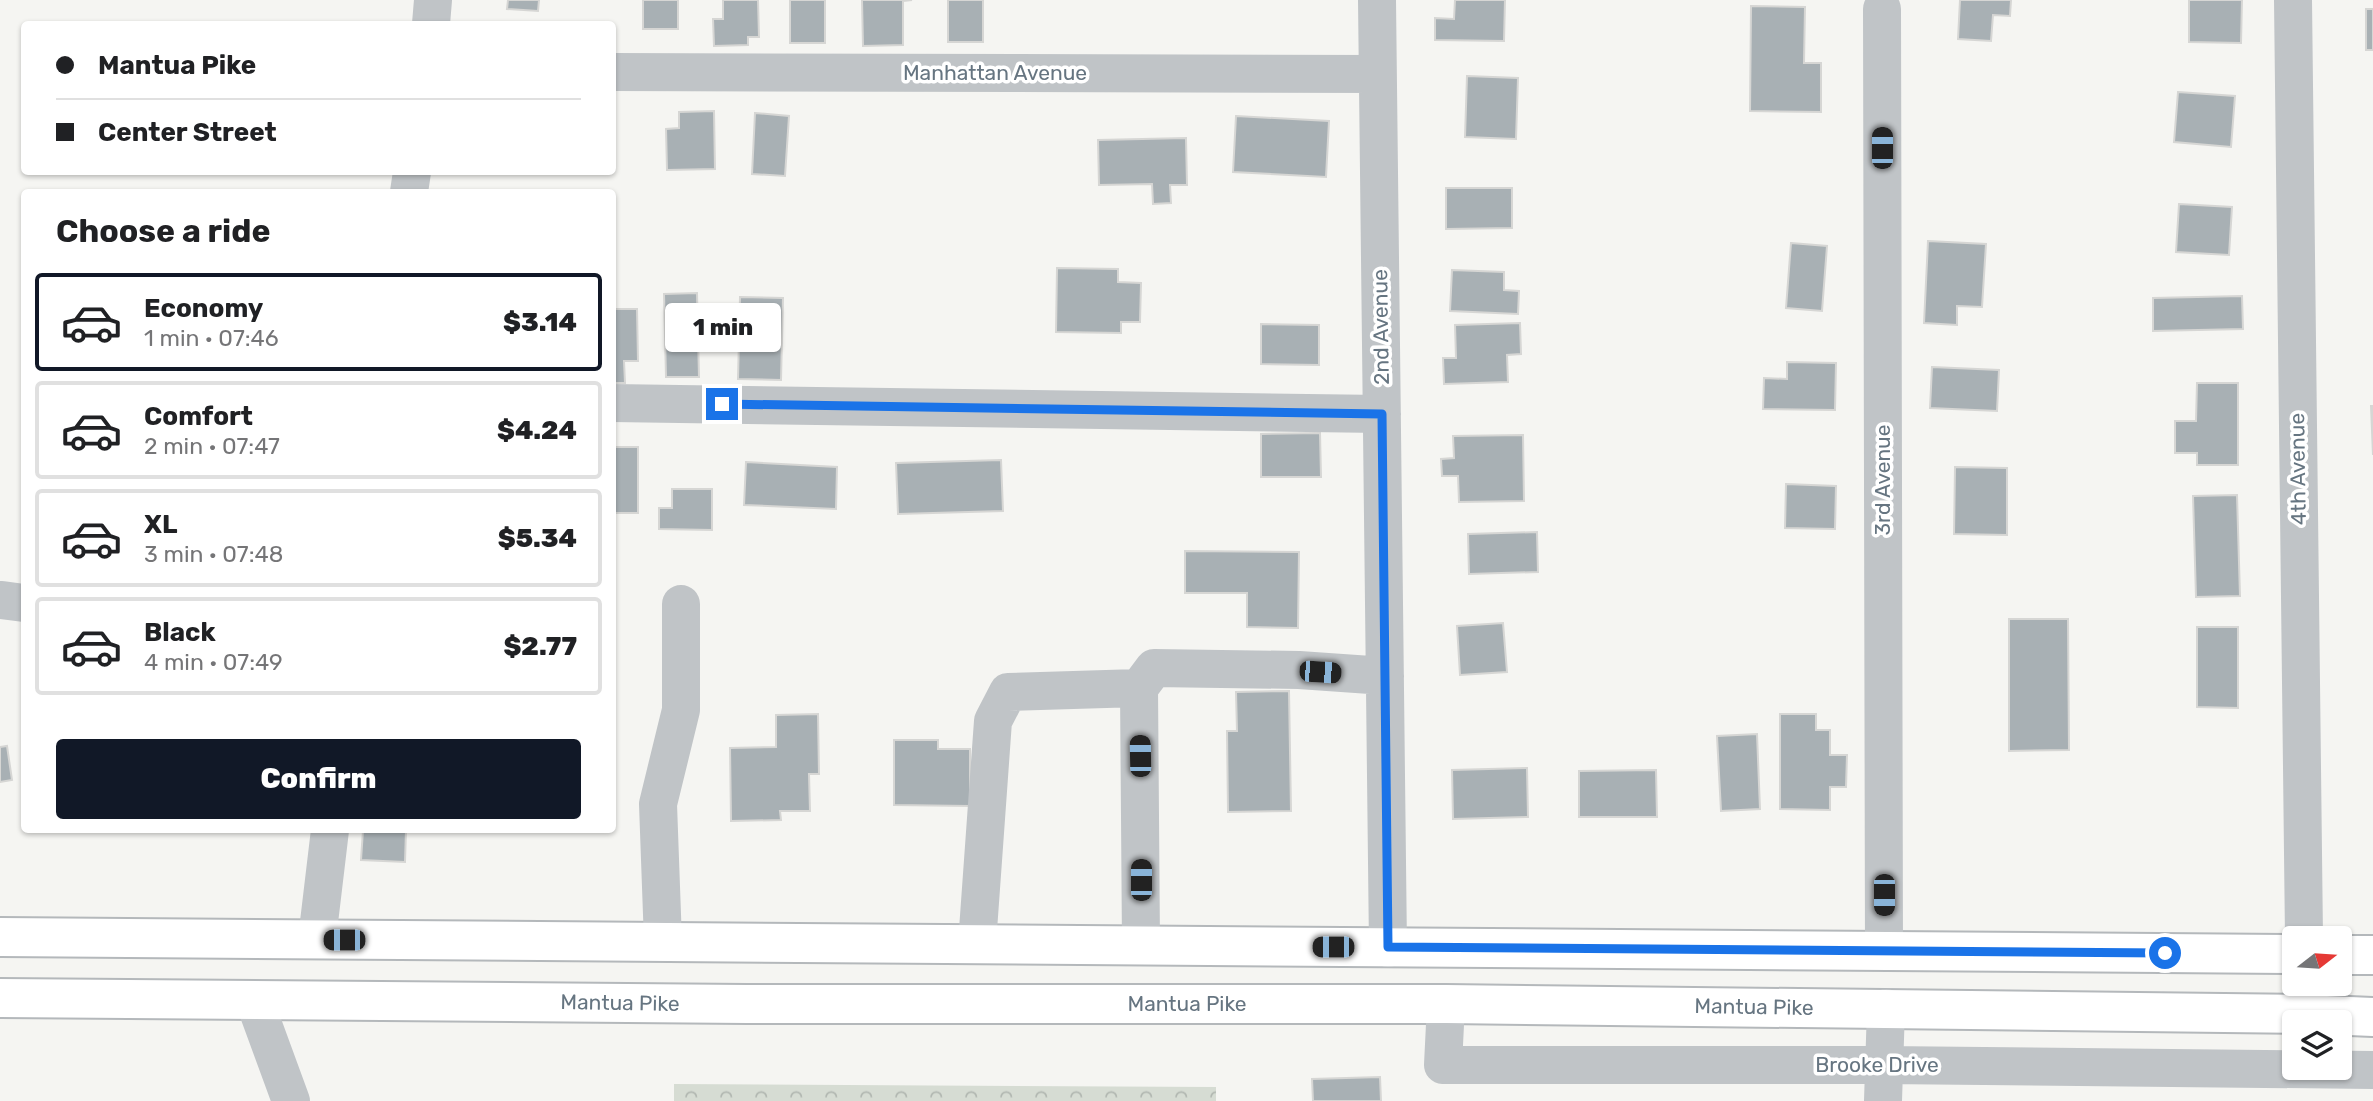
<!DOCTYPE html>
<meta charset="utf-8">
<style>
:root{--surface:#fff;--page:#f2f2f2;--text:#202124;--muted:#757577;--line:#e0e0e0;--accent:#111827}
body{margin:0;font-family:Rubik,sans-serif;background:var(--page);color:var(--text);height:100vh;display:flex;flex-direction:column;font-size:26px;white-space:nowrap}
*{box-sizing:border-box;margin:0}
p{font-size:23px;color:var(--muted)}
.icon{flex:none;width:38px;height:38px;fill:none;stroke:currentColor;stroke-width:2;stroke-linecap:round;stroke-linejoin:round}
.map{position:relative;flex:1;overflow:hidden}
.details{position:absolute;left:21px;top:189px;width:595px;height:644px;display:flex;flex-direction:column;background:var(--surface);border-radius:7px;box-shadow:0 2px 5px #0004}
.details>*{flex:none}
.banner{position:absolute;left:21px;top:21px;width:595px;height:154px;border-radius:7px;box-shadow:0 2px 5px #0004;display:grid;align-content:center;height:154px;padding:0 35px;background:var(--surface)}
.needle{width:46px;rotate:73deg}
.controls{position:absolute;left:2282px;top:926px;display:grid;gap:14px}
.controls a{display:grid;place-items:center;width:70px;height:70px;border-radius:7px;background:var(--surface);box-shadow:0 2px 5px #0004;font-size:35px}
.end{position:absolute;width:32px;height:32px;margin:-16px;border:9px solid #1a73e8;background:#fff;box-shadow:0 0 0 4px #fff}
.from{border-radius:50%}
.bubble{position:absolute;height:49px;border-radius:7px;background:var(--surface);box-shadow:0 2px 5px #0004;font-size:23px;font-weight:800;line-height:49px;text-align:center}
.car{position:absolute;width:21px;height:42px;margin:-21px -10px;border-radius:9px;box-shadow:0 0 5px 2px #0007;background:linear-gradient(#222 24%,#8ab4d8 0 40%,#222 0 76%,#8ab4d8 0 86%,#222 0)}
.banner b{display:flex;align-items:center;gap:24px;height:66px;font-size:26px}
.banner b+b{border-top:2px solid var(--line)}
.banner i{width:18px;height:18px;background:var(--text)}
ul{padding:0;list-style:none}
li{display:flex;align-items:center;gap:21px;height:98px;margin:0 14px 10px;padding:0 21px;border:4px solid var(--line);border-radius:7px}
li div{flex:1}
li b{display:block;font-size:26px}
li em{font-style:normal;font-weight:800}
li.on{border-color:var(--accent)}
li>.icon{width:63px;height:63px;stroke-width:1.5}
h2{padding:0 35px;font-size:32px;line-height:84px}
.action{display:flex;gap:14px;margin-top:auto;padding:14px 35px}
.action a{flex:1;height:80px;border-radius:7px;background:var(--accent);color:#fff;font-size:28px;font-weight:800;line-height:80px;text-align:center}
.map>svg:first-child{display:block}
</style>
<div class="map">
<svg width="2373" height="1101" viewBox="0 0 2373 1101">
<defs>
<pattern id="forest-crowns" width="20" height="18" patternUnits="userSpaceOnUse" patternTransform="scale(1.75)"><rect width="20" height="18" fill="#d6dcd3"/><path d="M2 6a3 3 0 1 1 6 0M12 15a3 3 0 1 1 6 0" fill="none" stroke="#b1b7b1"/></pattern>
</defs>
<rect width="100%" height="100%" fill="#f5f5f2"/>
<path fill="url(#forest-crowns)" d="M674 1084 1216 1087V1101H674Z"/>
<path fill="#a8b0b4" stroke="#d6d6d4" stroke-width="2" d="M508 0H539L538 11 507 9Z
M643 0H678V29H643Z
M723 0H758L759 37H748V45L714 46 713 19H723Z
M790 0H825V43H790Z
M862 0H912L903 1V45L863 46Z
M948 0H983V42H948Z
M1455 0H1505L1504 41 1435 40V18L1454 19Z
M1960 0H2011L2010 16 1993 15 1991 41 1958 39Z
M2189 0H2242L2241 43 2189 42Z
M1751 6 1805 7 1804 63H1821V112L1750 111Z
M2366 9H2373V50H2366Z
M1467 76 1518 78 1516 139 1465 137Z
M2178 92 2235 96 2231 147 2174 142Z
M714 111 715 169 667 170 666 129 679 128V112Z
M755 113 789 116 785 176 752 174Z
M1236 116 1329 121 1326 177 1233 172Z
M1186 138 1187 185H1170L1171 203 1153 204 1152 184 1099 185 1098 140Z
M1446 188H1512V228L1446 229Z
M2179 204 2232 207 2229 255 2176 252Z
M1928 241 1986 244 1982 307 1957 306V325L1924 323Z
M1791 243 1827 246 1822 311 1786 308Z
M1057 268 1118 269V282L1141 283 1140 322H1121V333L1056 332Z
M1452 270 1504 272V290L1519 291 1518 314 1450 311Z
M697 293 699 377H666L664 294Z
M2242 296 2243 329 2153 331V298Z
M740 297 783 298 781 380 738 379Z
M612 309H637L638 361H624L625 383H612Z
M1520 323 1521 354 1507 355 1508 382 1444 384 1443 358H1456L1455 325Z
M1261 324 1319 325V365L1261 364Z
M1787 362 1836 363 1835 410 1763 409 1764 378 1787 379Z
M1932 367 1999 370 1997 411 1930 408Z
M2197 383H2238V465H2197V453H2175V421H2196Z
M2371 406H2373V455Z
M1320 433 1321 477H1261V434Z
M1523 435 1524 501 1459 502 1458 476H1442L1441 459 1454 458 1453 436Z
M612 447H638V513H612Z
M1001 460 1003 511 898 514 896 463Z
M746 462 837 467 836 509 744 505Z
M1955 467 2007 468V535L1954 534Z
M1786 484 1836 486 1835 529 1785 528Z
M672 489H712V530L659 529V508H672Z
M2237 495 2240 596 2196 597 2193 496Z
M1537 532 1538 572 1469 574 1468 534Z
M1185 551 1299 552 1298 628 1247 627V593H1185Z
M2009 619H2068L2069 750 2009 751Z
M1503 623 1507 672 1460 675 1457 626Z
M2197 627H2238V708L2197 707Z
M1289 691 1291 811 1228 812 1227 731H1237L1236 692Z
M818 714 819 774H809L810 811H780L781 820 731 821 730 748 776 747V715Z
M1780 714H1816V730H1830V755H1847L1846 787H1830V810L1780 809Z
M1757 734 1760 809 1721 811 1717 736Z
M894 740H938V749H970V806L894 805Z
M7 746 12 780 0 782V747Z
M1527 768 1528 817 1453 819 1452 770Z
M1656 770 1657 817H1579V771Z
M363 830H406L405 862 361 860Z
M1380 1077 1381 1101H1313L1312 1079Z"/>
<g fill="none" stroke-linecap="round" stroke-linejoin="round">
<defs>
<path id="major" d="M0 937 2294 954
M2340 955H2373
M0 998 747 1004H1446L2303 1014 2373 1017"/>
</defs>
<use href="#major" stroke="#b4b8bb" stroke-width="42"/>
<path stroke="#c0c4c7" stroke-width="38" d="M1377 0 1388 948
M2293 0 2304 938
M1882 9 1884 951
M431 24 433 0
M612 72 1377 74
M409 192 412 172
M612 403 1382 414
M2 600 24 603
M317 939 330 830
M663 942 658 804 681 710V604
M977 944 993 721 1008 692 1139 688
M1141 945 1139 688 1154 668 1299 670 1385 676
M254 1000 291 1101
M1446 1004 1443 1065H1884L2373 1070
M1883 1101 1886 1008"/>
<use href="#major" stroke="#fff" stroke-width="38"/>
</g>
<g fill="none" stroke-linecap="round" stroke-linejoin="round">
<path stroke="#1a73e8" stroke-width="9" d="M722 404 1382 414 1388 947 2165 953"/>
</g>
<g text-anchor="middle" stroke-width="7" stroke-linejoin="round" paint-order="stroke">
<g font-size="21" fill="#667581" stroke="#fff">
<text x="995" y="80">Manhattan Avenue</text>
<text transform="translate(1381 327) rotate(-91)" y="7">2nd Avenue</text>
<text transform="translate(2298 469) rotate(-91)" y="7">4th Avenue</text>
<text transform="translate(1883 480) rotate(-90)" y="7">3rd Avenue</text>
<text transform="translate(620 1003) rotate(1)" y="7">Mantua Pike</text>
<text x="1187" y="1011">Mantua Pike</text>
<text transform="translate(1754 1007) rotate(1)" y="7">Mantua Pike</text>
<text x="1877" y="1072">Brooke Drive</text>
</g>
</g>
</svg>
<div class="controls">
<a><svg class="needle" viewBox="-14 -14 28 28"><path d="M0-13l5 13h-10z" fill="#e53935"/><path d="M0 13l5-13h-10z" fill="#757577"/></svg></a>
<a><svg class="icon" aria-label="layers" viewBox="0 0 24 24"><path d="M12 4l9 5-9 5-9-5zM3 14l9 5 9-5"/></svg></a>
</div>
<i class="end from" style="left:2165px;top:953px"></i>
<i class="end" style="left:722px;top:404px"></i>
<div class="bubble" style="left:665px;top:303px;width:116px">1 min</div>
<i class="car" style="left:1882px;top:148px;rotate:0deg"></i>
<i class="car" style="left:1320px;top:672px;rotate:94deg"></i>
<i class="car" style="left:1140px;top:756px;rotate:359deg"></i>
<i class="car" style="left:1141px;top:880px;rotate:0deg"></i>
<i class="car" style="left:1884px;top:895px;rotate:180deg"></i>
<i class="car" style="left:344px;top:940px;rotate:270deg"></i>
<i class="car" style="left:1333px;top:947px;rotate:270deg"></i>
<div class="banner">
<b><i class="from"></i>Mantua Pike</b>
<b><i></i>Center Street</b>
</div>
<section class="details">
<h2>Choose a ride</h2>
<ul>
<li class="on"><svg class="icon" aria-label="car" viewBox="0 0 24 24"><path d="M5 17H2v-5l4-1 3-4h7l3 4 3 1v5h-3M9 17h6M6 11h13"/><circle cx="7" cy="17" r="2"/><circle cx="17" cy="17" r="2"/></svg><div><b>Economy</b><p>1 min · 07:46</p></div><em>$3.14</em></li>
<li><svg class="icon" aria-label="car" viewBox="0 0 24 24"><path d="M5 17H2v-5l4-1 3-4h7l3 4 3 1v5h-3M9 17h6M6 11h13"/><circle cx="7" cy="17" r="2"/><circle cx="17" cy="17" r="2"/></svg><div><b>Comfort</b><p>2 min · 07:47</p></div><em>$4.24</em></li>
<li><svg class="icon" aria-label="car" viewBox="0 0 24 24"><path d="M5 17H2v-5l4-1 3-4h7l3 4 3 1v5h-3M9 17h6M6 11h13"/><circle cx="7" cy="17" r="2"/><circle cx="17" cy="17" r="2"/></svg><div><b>XL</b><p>3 min · 07:48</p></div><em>$5.34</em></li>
<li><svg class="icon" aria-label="car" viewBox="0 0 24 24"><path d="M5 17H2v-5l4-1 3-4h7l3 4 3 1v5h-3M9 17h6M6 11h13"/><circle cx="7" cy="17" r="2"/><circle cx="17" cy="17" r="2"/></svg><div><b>Black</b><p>4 min · 07:49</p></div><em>$2.77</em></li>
</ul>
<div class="action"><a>Confirm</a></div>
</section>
</div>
